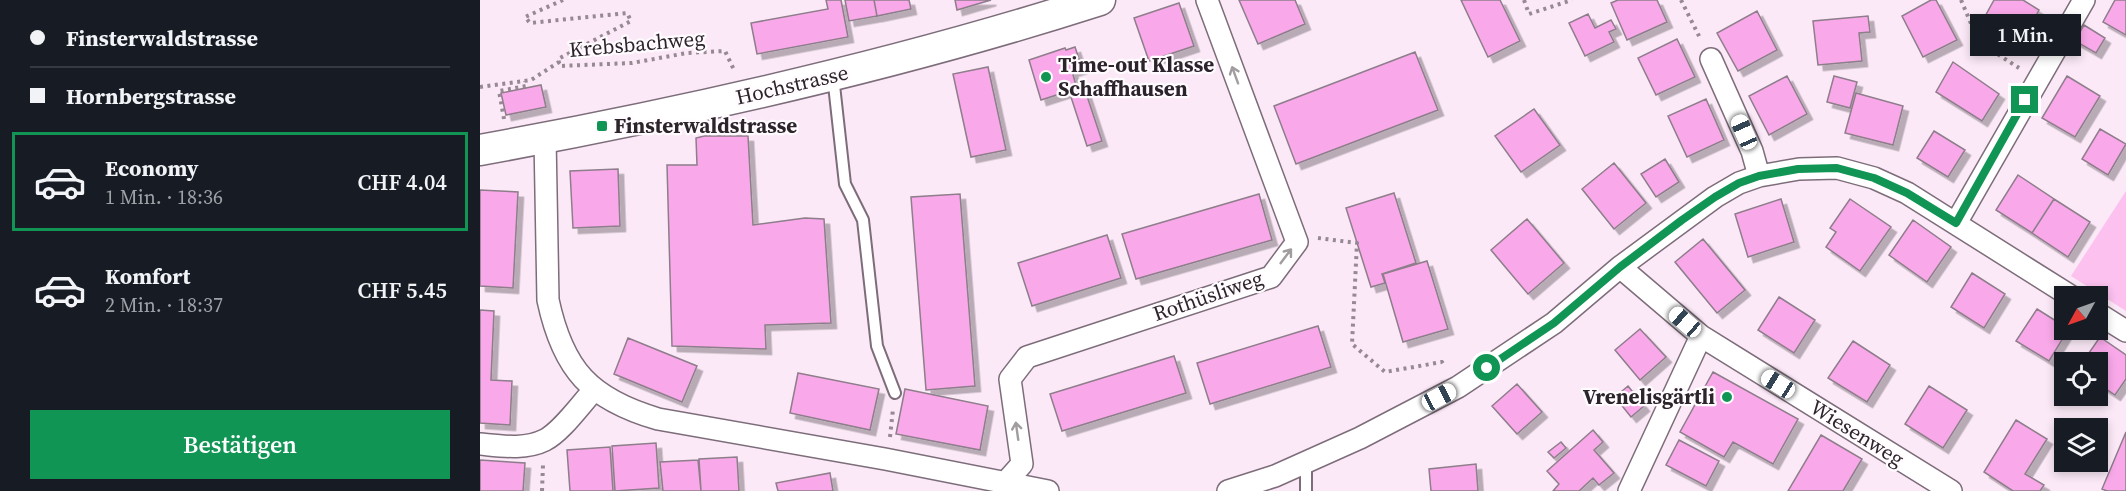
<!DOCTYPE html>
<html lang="de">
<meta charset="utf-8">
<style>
:root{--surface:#171b24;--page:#20242c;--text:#f1f3f6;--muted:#9ea1a6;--line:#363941;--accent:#109554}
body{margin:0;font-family:"Source Serif 4",serif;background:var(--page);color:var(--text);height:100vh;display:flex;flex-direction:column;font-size:22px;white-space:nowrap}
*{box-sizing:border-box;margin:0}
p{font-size:20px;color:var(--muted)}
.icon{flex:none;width:33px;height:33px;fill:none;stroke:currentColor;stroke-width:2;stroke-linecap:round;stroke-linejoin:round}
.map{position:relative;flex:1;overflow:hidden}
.sheet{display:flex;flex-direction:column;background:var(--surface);width:480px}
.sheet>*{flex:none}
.top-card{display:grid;align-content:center;height:132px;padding:0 30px;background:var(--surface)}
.needle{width:39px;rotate:230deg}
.fabs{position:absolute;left:1574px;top:286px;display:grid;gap:12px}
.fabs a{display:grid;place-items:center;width:54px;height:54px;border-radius:0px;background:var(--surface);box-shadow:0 3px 9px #0003;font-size:30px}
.end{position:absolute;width:27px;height:27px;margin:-14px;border:8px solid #109554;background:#fff;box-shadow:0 0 0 3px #fff}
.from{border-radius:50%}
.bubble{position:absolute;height:42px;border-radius:0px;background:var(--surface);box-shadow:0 3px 9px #0003;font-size:20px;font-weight:600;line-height:42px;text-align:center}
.car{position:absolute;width:18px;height:36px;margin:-18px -9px;border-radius:8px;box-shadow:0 0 4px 2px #0007;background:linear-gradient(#fff 24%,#345 0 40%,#fff 0 76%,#345 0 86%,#fff 0)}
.top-card b{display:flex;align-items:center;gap:21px;height:57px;font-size:22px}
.top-card b+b{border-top:2px solid var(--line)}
.top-card i{width:15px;height:15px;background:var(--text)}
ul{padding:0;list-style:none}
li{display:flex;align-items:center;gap:18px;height:99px;margin:0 12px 9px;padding:0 18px;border:3px solid transparent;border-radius:0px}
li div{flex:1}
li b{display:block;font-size:22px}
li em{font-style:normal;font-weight:600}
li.selected{border-color:var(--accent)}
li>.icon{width:54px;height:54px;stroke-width:1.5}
.primary-button{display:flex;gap:12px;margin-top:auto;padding:12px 30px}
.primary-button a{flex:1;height:69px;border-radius:0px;background:var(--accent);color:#fff;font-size:24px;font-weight:600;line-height:69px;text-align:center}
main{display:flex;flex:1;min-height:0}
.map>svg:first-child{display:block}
</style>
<main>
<section class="sheet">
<div class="top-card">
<b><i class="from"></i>Finsterwaldstrasse</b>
<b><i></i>Hornbergstrasse</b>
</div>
<ul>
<li class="selected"><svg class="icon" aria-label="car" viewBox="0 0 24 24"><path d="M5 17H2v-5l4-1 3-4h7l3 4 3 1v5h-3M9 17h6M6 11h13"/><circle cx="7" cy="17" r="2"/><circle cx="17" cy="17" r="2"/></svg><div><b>Economy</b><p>1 Min. · 18:36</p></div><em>CHF 4.04</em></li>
<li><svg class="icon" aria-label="car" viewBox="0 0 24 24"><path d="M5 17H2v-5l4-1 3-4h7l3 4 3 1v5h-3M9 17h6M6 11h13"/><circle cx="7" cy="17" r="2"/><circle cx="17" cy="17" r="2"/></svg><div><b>Komfort</b><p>2 Min. · 18:37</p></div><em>CHF 5.45</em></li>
</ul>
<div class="primary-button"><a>Bestätigen</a></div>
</section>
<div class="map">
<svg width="1646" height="491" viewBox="0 0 1646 491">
<defs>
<filter id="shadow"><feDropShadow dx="5.5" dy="5.5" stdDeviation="0" flood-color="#0004"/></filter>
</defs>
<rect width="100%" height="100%" fill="#fbe9f7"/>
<path fill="#fcc1ef" d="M1646 191V311L1591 276Z"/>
<path fill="#f9a9e9" stroke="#8e7d8a" stroke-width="1.5" filter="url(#shadow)" d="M346 0H361L368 37 277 54 271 23 348 9Z
M365 0H394L397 16 369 21Z
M394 0H429L431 9 397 16Z
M475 0H511L477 10Z
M759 0H815L825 24 778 44Z
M981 0H1020L1040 41 1008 57Z
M1138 0H1177L1187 22 1147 40 1131 3Z
M1451 0H1456L1477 40 1443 57 1422 16Z
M1514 0H1543L1559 10 1540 46 1503 20Z
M1635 0H1646V35L1623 22Z
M699 3 714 46 669 61 654 18Z
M1277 11 1297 50 1258 71 1237 33Z
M1108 14 1115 28 1131 20 1136 29 1129 32 1134 42 1105 56 1089 23Z
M1388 16 1390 32 1379 33 1382 61 1338 65 1333 21Z
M1604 25 1625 38 1616 53 1595 41Z
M1197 39 1215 77 1176 95 1158 58Z
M595 47 602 68 592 71 597 89 604 87 622 141 607 146 589 91 561 100 549 60 585 48 586 50Z
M935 52 958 110 816 164 794 106Z
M1473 62 1519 94 1502 121 1456 92Z
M508 67 526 150 491 157 473 74Z
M1307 76 1327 114 1289 135 1269 96Z
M1354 76 1377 82 1370 108 1347 102Z
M1587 76 1620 96 1595 137 1562 118Z
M61 85 66 107 26 115 21 93Z
M1376 93 1423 106 1413 145 1365 133Z
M1226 99 1244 140 1207 157 1188 116Z
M1054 109 1080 145 1041 172 1015 136Z
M1620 129 1646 144 1628 175 1602 159Z
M1454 131 1485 150 1468 177 1437 158Z
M224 136H268L273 225 325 218 344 219 351 323 285 325 286 349 192 346 187 165H217L216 138Z
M1185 159 1199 182 1176 197 1161 174Z
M1134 163 1166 203 1134 229 1102 189Z
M138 169 140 226 93 228 90 171Z
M1538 175 1574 199 1552 233 1516 210Z
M0 190 38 192 33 288 0 286Z
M914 193 936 263 902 274 905 283 891 287 866 208Z
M480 194 495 386 446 390 431 197Z
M779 194 792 240 656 279 642 234Z
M1301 199 1314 242 1268 257 1255 214Z
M1370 199 1411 227 1380 271 1346 247 1356 232 1350 228Z
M1574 199 1610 222 1588 257 1552 233Z
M1047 219 1084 263 1048 294 1011 250Z
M1433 220 1471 247 1447 282 1409 255Z
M627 235 641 278 552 306 538 263Z
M1223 239 1265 290 1237 313 1195 262Z
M947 261 968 329 923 342 903 274Z
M1492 273 1525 294 1504 328 1471 307Z
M1299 297 1335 320 1314 353 1278 330Z
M1557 309 1584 326V330H1588L1569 361 1536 341Z
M0 310 14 311 11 380 32 381 30 425 0 423Z
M838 326 851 367 730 404 717 363Z
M1160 329 1186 357 1160 380 1135 350Z
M1620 337 1646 355V379L1635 395 1617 383V363H1602Z
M148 338 217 366 202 402 134 374Z
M1373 341 1410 365 1387 402 1348 378Z
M694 356 706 393 582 431 570 394Z
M1233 372 1318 419 1293 464 1253 442 1244 457 1200 432Z
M318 373 399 389 390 430 310 413Z
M1037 384 1062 412 1037 434 1012 406Z
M1148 386 1164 406 1151 417 1135 397Z
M1449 386 1487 410 1463 448 1425 424Z
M425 389 508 406 500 450 416 434Z
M1536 420 1567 439 1545 474 1564 485 1560 491H1533L1504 472Z
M1113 430 1123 442 1114 450 1134 473 1119 485 1113 478 1099 491H1073L1079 484 1067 471Z
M1646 432V491H1627L1622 489Z
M1341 435 1382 459 1363 491H1308Z
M1199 440 1239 461 1226 486 1186 465Z
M1081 442 1086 448 1074 458 1068 452Z
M176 443 179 488 135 491 132 446Z
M130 447 133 491H90L87 450Z
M257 457 259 491H221L219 459Z
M0 460 45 463 43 491H0Z
M218 460 221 491H183L180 462Z
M996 464 998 491H951L949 469Z
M350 473 353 491H298L296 483Z"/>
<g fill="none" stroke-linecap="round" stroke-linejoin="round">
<defs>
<path id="lane" d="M353 76 365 184 383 220 397 346 415 393
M826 462V491"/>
<path id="street" d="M1231 59 1272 151 1279 176
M65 138 68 300C83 370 110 399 178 419L405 459 568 491
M1476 223 1604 0
M1140 267 1221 336 1471 491
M1617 313 1646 331
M0 444C21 446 45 450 65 440 82 431 100 405 114 390
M525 483 542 464 530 379 547 357 791 277 817 242 727 0
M748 491 795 476 880 438 978 387 1074 323 1140 267 1235 197 1259 183 1279 176 1319 169 1357 168 1394 178 1427 193 1592 297
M1149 491 1221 336"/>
<path id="secondary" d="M0 150C209 112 417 65 620 0"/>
</defs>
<use href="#lane" stroke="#7d6d7a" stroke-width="14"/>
<use href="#street" stroke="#7d6d7a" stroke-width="24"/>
<use href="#secondary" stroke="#7d6d7a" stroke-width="33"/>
<path stroke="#968993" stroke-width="4" stroke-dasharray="3 4.5" stroke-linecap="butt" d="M83 0 45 17 50 23 147 13 151 21 78 59 80 66 152 63 207 53 245 51 254 70
M1044 0 1049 14 1092 0
M1201 0 1221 40
M1481 0 1495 33 1505 46 1539 68
M0 87 51 80 79 62
M24 119 19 91 46 86 45 81
M838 238 877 243 872 344 905 372 962 362 965 367
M410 437 413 409
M62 491 63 465"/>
<use href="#lane" stroke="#fff" stroke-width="10"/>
<use href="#street" stroke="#fff" stroke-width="21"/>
<use href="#secondary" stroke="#fff" stroke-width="30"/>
</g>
<defs><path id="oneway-shaft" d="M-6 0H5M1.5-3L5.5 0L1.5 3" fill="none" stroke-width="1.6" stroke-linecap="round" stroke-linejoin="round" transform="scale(1.5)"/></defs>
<g stroke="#a09c9f">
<use href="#oneway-shaft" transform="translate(755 75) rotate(-110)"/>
<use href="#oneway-shaft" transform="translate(806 256) rotate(-53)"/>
<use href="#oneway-shaft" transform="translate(537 431) rotate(-98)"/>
</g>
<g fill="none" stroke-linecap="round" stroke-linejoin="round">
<path stroke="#109554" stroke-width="8" d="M1007 368 1074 323 1140 267 1202 220 1235 197 1259 183 1279 176 1318 169 1357 168 1394 178 1427 193 1476 223 1545 100"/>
</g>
<g fill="#109554" stroke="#fffbfe" stroke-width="2">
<circle cx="566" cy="77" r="6"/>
<rect x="116" y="120" width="12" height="12" rx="3"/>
<circle cx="1247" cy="397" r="6"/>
</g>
<g text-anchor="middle" stroke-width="4.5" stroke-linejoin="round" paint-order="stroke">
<g font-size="21" fill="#2b242a" stroke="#fffbfe">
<text transform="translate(157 44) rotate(-5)" y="7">Krebsbachweg</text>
<text transform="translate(312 85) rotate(-13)" y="7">Hochstrasse</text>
<text transform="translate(728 296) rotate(-19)" y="7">Rothüsliweg</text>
<text transform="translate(1377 433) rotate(32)" y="7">Wiesenweg</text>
</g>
<g font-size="21" font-weight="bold" fill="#2b242a" stroke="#fffbfe" text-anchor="start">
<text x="578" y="72">Time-out Klasse<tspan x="578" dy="24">Schaffhausen</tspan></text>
<text x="134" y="133">Finsterwaldstrasse</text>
<text x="1235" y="404" text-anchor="end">Vrenelisgärtli</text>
</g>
</g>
</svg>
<div class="fabs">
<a><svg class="needle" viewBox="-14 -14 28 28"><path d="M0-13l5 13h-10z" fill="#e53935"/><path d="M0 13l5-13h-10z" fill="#9ea1a6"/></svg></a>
<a><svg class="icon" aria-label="locate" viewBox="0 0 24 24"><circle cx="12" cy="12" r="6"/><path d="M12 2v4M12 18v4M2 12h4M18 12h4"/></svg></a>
<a><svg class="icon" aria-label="layers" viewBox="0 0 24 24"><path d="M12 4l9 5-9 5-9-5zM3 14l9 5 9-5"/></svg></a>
</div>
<i class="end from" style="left:1007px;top:368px"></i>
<i class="end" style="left:1545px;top:100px"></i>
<div class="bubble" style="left:1490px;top:14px;width:111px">1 Min.</div>
<i class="car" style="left:1264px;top:132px;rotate:336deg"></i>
<i class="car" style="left:1205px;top:322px;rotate:311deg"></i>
<i class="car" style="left:1298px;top:384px;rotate:302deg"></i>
<i class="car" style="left:959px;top:397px;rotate:62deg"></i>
</div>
</main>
